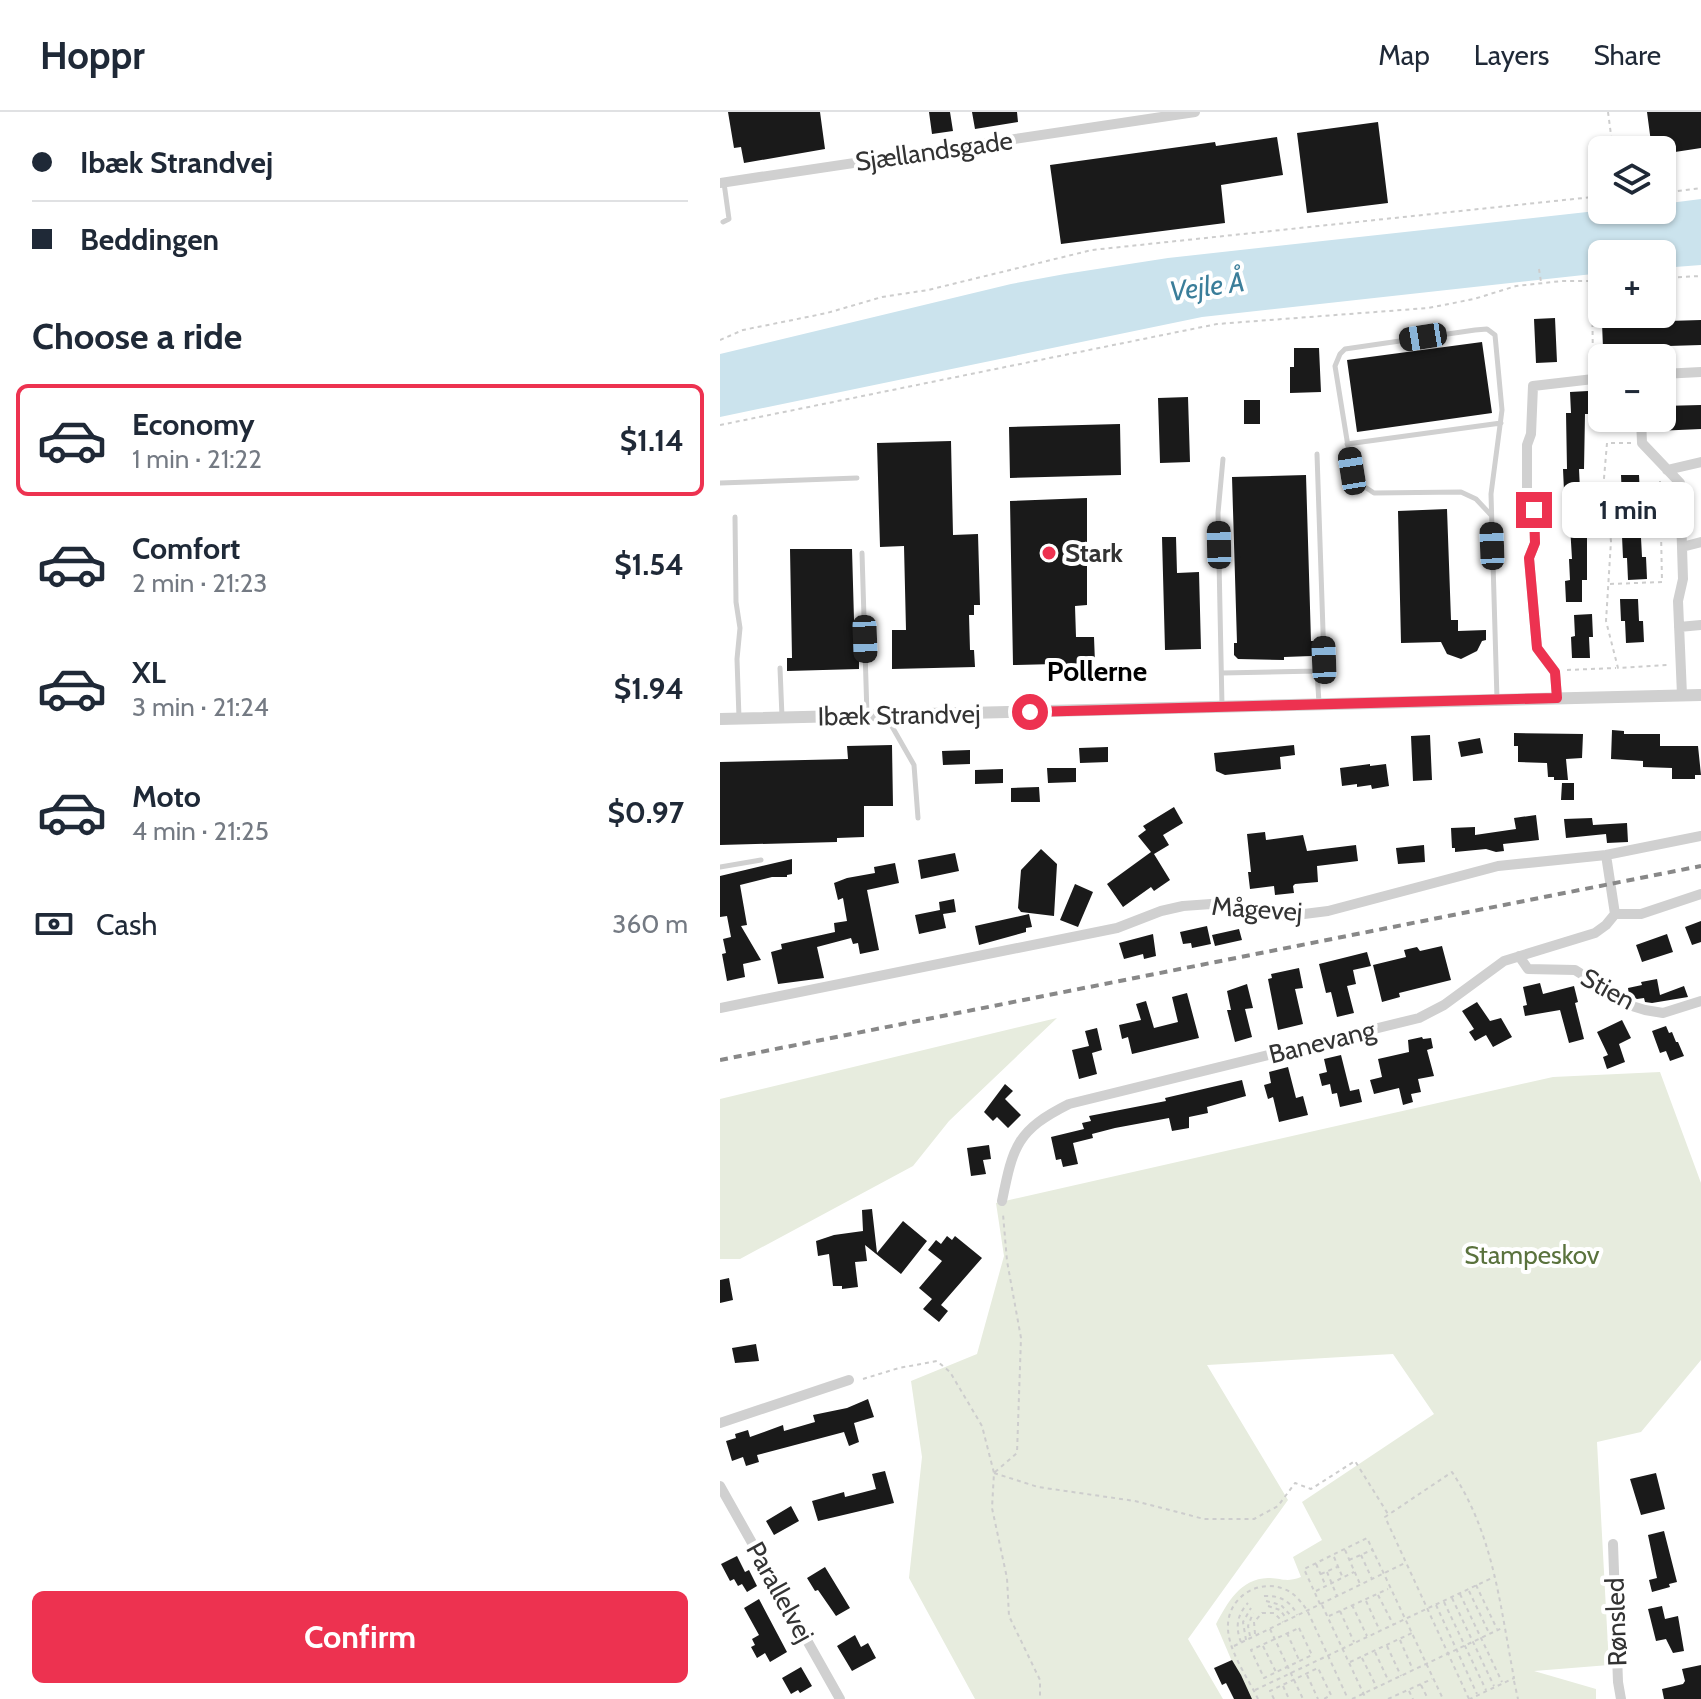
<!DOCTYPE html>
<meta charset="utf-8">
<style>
:root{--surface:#fff;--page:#f6f6f7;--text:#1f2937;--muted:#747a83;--line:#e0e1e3;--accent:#ed3250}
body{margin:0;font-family:Cabin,sans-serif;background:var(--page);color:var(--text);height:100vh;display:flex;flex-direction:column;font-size:30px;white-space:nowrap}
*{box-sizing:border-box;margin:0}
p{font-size:26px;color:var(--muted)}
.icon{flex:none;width:44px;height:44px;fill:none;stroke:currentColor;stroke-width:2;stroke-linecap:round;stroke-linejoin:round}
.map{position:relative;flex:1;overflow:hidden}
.side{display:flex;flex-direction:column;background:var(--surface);width:720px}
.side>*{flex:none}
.top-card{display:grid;align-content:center;height:176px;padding:0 32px;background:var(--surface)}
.buttons{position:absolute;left:868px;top:24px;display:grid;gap:16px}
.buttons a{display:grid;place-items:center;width:88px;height:88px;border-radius:12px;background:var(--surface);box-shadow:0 2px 6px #0004;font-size:40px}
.end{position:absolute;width:36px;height:36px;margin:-18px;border:10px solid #ed3250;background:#fff;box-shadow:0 0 0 4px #fff}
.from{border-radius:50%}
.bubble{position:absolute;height:56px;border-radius:12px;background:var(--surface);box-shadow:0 2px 6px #0004;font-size:26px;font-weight:700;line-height:56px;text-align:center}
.car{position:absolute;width:24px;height:48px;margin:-24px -12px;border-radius:10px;box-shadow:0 0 6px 2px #0007;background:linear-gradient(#222 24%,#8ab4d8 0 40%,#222 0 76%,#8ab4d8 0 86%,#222 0)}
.top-card b{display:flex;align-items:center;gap:28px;height:76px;font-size:30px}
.top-card b+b{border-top:2px solid var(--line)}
.top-card i{width:20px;height:20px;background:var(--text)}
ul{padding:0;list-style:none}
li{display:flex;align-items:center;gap:24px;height:112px;margin:0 16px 12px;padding:0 16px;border:4px solid transparent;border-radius:12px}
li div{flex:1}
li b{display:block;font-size:30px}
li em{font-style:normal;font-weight:700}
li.on{border-color:var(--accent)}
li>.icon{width:72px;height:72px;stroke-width:1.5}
h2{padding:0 32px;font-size:36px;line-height:96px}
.pay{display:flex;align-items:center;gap:20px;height:88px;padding:0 32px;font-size:30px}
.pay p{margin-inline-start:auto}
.primary-button{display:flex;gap:16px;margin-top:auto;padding:16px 32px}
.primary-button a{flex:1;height:92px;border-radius:12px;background:var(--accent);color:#fff;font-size:32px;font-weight:700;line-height:92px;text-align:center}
header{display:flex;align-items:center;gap:48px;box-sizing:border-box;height:112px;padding:0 40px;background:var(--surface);border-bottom:2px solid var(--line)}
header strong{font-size:38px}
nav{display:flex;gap:44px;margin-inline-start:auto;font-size:28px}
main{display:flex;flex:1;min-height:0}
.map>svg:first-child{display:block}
</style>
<header>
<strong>Hoppr</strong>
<nav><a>Map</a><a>Layers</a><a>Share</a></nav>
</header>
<main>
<section class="side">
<div class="top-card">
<b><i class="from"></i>Ibæk Strandvej</b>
<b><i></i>Beddingen</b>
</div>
<h2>Choose a ride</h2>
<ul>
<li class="on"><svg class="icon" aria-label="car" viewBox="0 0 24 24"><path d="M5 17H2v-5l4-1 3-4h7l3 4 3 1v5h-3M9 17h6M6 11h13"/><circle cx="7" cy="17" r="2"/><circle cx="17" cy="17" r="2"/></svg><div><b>Economy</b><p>1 min · 21:22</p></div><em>$1.14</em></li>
<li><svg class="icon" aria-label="car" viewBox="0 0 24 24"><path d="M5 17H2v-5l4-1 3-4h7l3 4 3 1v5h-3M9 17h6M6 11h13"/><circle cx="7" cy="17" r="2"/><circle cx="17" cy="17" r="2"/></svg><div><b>Comfort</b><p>2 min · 21:23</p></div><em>$1.54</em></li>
<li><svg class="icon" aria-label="car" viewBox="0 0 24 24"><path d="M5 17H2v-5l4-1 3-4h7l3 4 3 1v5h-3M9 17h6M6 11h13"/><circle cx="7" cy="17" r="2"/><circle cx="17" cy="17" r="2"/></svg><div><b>XL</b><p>3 min · 21:24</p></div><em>$1.94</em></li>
<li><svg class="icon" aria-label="car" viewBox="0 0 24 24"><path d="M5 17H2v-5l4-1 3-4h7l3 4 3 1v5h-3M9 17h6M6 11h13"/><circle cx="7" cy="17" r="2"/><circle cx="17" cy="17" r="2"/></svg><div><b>Moto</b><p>4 min · 21:25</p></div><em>$0.97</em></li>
</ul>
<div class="pay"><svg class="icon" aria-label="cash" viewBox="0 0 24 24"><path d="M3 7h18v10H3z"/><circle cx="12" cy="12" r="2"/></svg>Cash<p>360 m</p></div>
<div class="primary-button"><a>Confirm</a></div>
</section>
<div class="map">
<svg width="981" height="1587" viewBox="0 0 981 1587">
<rect width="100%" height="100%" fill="#fff"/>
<path fill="#e7ecde" d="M337 906 229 1009 193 1054 20 1147H0V987Z
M940 960 981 1071V1248L921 1320 877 1330 889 1553 814 1559 876 1577V1587H528L496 1512C508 1490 520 1467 548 1466 563 1466 565 1471 581 1465L573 1445 602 1428 582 1390 714 1302 673 1242 487 1253 568 1388 468 1527 503 1587H255L189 1466 202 1345 191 1269 257 1242 284 1144 276 1091 833 965Z"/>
<path fill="#cbe3ed" d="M981 87V153L942 156V142H882V161L482 205 0 305V242L291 172 345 162 448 146 885 98H942V92Z"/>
<path fill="#1a1a1a" d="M8 0H100L105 37 24 51 21 35 14 36Z
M209 0H230L233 19 212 22Z
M252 0H297L298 10 255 17Z
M927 0H981V36L942 42V38H932Z
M658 10 668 91 587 101 577 21Z
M557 25 563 63 501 73 505 111 341 132 330 53 495 30 496 34Z
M835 206 837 250 816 251 814 207Z
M981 208V233L883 236 882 211Z
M762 230 772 301 637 320 627 248Z
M574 236H599L601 280 570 281V255H574Z
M868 279 869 302H865L864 357H859L860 378 844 379 843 357H847L846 301H851L850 280Z
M468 285 470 350 440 351 438 286Z
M524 288H540V312H524Z
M981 293V317L936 319 935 306H942V294Z
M400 312 401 363 290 366 289 315Z
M231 329 233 423 258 422 260 493H254V503H249L250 538H254L255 555 172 557V518H186L184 434 160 435 157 331Z
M586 363 591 529H594V541L592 544 564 545V548L518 547 514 543V531H517L512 365Z
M901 363H919L920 384H924L925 406H920L922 445H926L927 467 908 468 907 446H903L902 424 907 423 905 385 902 386Z
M367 386V493L355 494 356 525H374L375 551 293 553 290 389Z
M871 391 872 413H867V468H862V490H846L845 469 850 468 849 447H852L850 413H855L854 392Z
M727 397 731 508H738V519L766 518V528L762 529 757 539 741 547 727 542 721 530 681 531 678 399Z
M442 425H456L457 461 479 460 481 537 445 538Z
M70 437H132L135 543H139V557L67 559V546H72Z
M900 487H918L919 509H923L924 530 906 531 905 509H901Z
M872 502 873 525H869L870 546H852L851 525 855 524 854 503Z
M892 618 904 619V622H940V634H978L981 663H975V667H952V656L923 655V649L891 647Z
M794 621 863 622 862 646 846 647 848 668H834V665H828L827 651 798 650V634H794Z
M710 623 712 668 693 669 691 624Z
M760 626 763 641 741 645 738 630Z
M172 633 173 694H144V725L117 726V730L0 733V650L128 647 127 634Z
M574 633 575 643 560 645 561 657 505 663 496 659 494 641Z
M388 635V650L360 651 359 636Z
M250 638V652L223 653 222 639Z
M650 652V654L666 652 669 674 652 677 651 673 637 675V672L622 674 620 656Z
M327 656H356V670L328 671Z
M283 657V671L255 672V658Z
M842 671H854V688H841Z
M319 675 320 690H291V676Z
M454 695 463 711 443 723 449 733 434 742 450 768 434 779 431 775 403 795 387 772 431 740 418 724 426 718 423 714Z
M816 703 819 728 783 732 784 739 776 740 766 737 735 740V736H732L731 716 755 715V723L796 717 794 706Z
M872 706 873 713 907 711 908 730 887 731 886 722 846 726 844 707Z
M545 720 546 728 583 723 587 739 636 733 638 749 597 754 598 770 575 772 573 774 574 781 555 783 554 774 530 777 528 760H531L527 722Z
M704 733 705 750 678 752 676 736Z
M321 737 337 752 334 804 301 800 298 796 301 758Z
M235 741 239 759 201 767 198 748Z
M72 747V762L67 763V765H52L20 773 27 813 21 814 41 848 23 852 25 865 7 869 2 842 6 841 3 827 11 825 7 804 0 805V764Z
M175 751 179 771 147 778 159 838 140 842 138 831 133 832 131 826 97 835 104 866 58 872 51 840 62 837 61 832 115 820 114 811 127 809 123 786 118 788 114 771 127 766 155 761 154 755Z
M355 772 373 780 358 815 340 808Z
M234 787 236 800 223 802 226 816 199 822 195 803 220 798 219 790Z
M309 802 312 815 306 816V820L259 833 255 814Z
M981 809V830L972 833 965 815Z
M487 814 491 832 472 836 471 831 463 832 460 820Z
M519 817 522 828 495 834 492 823Z
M433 822 436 844 424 847 423 842 404 847 399 831Z
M947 822 953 840 922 850 916 833Z
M722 834 731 868 679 881 680 885 662 890 653 853 686 845 684 838 697 835 700 839Z
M647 840 651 854 633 858 636 872 627 874 634 901 617 905 611 880 606 881 599 852Z
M579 856 583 876 575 877 583 912 558 918 548 867 552 866 551 862Z
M937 867 940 883 964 874 968 885 932 891 925 890 924 886 917 887 909 883 908 876 922 873 921 870Z
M820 871 823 882 854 874 858 890 855 891 864 927 849 931 840 898 805 904 803 894 807 893 803 875Z
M527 872 533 896 525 897 532 925 515 930 507 898H511L507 879Z
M467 881 479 926 412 942 408 925 402 927 399 913 421 908 416 892 426 889 434 916 458 910 452 885Z
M757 890 770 909 781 906 792 925 773 935 766 923 755 929 749 920 754 917 742 899Z
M902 908 911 926 899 932 905 950 887 957 883 945 888 943 877 920Z
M946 914 949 921 952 920 956 930H958L964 944 950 949 946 939 940 941 932 919Z
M377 916 382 938 372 941 377 962 359 967 352 938 369 934 365 919Z
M702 925 703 927 711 926 713 936 707 938 714 964 698 967 701 980 691 982 693 990 683 993 679 976 654 982 650 968 662 965 658 947 689 940 688 928Z
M621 943 630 979 639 977 642 990 620 995 617 981 612 982 610 972 602 974 599 962 607 960 604 947Z
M568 955 576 986 583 984 588 1003 559 1010 553 985 548 987 544 973 551 971 549 960Z
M522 968 526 984 487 995 488 1001 469 1005V1016L452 1019 449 1006 395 1016 372 1022 373 1026 353 1031 358 1052 343 1055 341 1047 336 1048 331 1025 364 1017 362 1011 371 1009 369 1004 446 989 445 986Z
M285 972 293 979 285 987 301 1003 288 1016 277 1005 273 1009 264 1000Z
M269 1033 271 1047 263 1048 266 1062 251 1064 247 1036Z
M152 1097 157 1141 183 1109 207 1129 181 1162 145 1133 147 1149 135 1150 138 1175 122 1177V1174H113L109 1142 98 1144 96 1129 114 1123 143 1119 142 1098Z
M227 1124 232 1128 235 1124 262 1146 221 1193 228 1199 219 1210 203 1197 212 1187 199 1176 222 1149 208 1138 216 1128 221 1132Z
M9 1166 13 1188 0 1191V1168Z
M36 1232 39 1249 15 1251 12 1236Z
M148 1287 154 1305 134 1311 139 1330 129 1334 124 1320 37 1343 39 1350 26 1354 23 1345 12 1349 6 1329 16 1326 15 1322 28 1318 30 1325 63 1313 64 1319 95 1310 93 1303 127 1296Z
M165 1359 174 1391 98 1409 92 1389 124 1380 125 1385 156 1377 152 1362Z
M936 1361 945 1397 921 1403 910 1367Z
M71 1394 79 1409 54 1423 46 1409Z
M944 1419 957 1470 949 1472 950 1475 932 1480 929 1468 937 1466 928 1423Z
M17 1444 25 1460 29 1458 37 1474 27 1480 22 1472 18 1474 14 1467 10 1469 1 1452Z
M105 1455 130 1496 116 1504 98 1478 95 1479 87 1466Z
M39 1487 67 1540 50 1550 45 1541 37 1546 31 1535 35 1533 32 1527 39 1523 24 1496Z
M942 1494 945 1507 958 1504 964 1539 953 1541 946 1527 936 1529 928 1497Z
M135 1523 141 1535 148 1531 156 1546 132 1559 117 1534Z
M512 1548 521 1563 532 1587H514L506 1571 502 1573 494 1556Z
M981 1553V1587H944L942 1577 963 1572 965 1569 962 1557Z
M81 1555 92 1574 80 1581 78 1578 71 1582 62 1566Z"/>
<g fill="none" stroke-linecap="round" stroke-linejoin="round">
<path stroke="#cdcdcd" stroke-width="2" stroke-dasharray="4 4" stroke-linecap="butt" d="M888 0 893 38
M942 81 981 76
M819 157 821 170
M942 166 981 164
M872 171 873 256
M0 228 23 218 107 201 162 185 208 178 372 138 882 84
M0 313 497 212 708 196 754 187 796 174 842 169H882
M911 331H887L883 378 891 429 886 509 898 556 948 553
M890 472 942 470 940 369
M847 558 896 556
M143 1267 179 1256 217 1249 230 1260 262 1314 274 1361 272 1396 287 1466 289 1504 320 1568V1587
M275 1360 297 1341 301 1226 287 1149 283 1102
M274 1361 318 1375 415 1389 484 1407H534L558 1394 575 1371 591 1377 635 1349 668 1402
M625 1438 640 1472
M641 1443 652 1467
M614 1445 622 1464
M629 1448 652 1438
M596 1452 605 1472
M607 1460 617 1484
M601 1462 617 1455
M756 1473 777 1517
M596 1479 634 1460
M749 1479 769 1521
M740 1482 782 1570
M658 1483 673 1512
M544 1484C559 1483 571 1489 577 1503
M732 1486 774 1574
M546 1489 561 1493 572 1505
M646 1489 660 1519
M724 1490 766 1578
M600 1492 584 1457 647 1426 723 1587
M602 1493 646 1587
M632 1493 647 1524
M716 1493 757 1582
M548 1494 560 1498 566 1506
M620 1499 634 1530
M609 1504 668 1477
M579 1516 592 1543 544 1566 531 1538Z
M550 1517 583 1587
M567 1521 579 1548
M535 1522 534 1510 542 1501H554L563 1510
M530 1524 528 1514 533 1501
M526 1528 523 1510 531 1496
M680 1528 693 1558
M521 1530C515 1515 517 1503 528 1491
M514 1534 685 1451
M543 1534 556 1560
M667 1534 681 1564
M655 1540 669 1570
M642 1546 657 1576
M630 1550 692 1521
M587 1563 598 1587
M794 1569 798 1587
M701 1573 708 1587
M563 1574 569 1587
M535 1578 774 1465
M689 1579 693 1587
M538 1587C528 1566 509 1540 508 1517 506 1487 537 1466 564 1477 575 1481 581 1490 587 1498L628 1587
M554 1587 550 1579 598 1556 611 1583 604 1587
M632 1587 782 1516
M668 1587 712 1567
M749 1587 665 1405 732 1360C774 1423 780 1494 794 1566L750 1587"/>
<path stroke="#d0d0d0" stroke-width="5" d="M3 110 9 107 4 71
M627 332 781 311
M597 342 604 548 597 559 599 591
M0 371 137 366
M771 403 756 387 741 380 654 381 639 371 632 359 615 254 620 242 625 237 755 218 767 217 775 223 782 298 771 382 777 587
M15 405 16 490 20 516 17 547 19 606
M142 441 147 603
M60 556 62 605
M502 561 597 559
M502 594 498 401 503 347
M166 604 194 653 198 706
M0 755 41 748"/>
<path stroke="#d0d0d0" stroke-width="10" d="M0 71 475 0
M942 262 981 260
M921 306 922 331 960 371 963 467 958 489 962 583
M947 358 981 350
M962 435 981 430
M959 515 981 513
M837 586 835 560 817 536 809 446 815 431 814 398 807 385V333L811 322 813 274 882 266
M895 802H921L981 782
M799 844 808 857 855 858 912 894 925 898 943 901 981 889
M0 896 397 816 441 799 463 794 491 792 568 804 608 799 778 754 886 743 981 724
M282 1089C293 1034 297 1018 349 992L699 906 724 893 784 849 875 821 886 813 895 802 886 743
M0 1311 129 1268
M0 1374 120 1587
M893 1432 898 1570 901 1587"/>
<path stroke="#d0d0d0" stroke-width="12" d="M0 607 981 583"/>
<path stroke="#888" stroke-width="4" stroke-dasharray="8 6" stroke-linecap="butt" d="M0 948 981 754"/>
</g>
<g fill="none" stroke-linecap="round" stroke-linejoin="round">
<path stroke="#ed3250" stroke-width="10" d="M310 600 837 586 835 560 817 536 809 446 815 431 814 398"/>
</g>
<circle fill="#ed3250" stroke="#fff" stroke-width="3" cx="329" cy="441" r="8"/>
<g text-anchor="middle" stroke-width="8" stroke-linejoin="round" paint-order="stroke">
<g font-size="26" fill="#333" stroke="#fff">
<text transform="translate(214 39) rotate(-8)" y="9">Sjællandsgade</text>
<text transform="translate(179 603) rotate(-1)" y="9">Ibæk Strandvej</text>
<text transform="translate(537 797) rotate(4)" y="9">Mågevej</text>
<text transform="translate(888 877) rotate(29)" y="9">Stien</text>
<text transform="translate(602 930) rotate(-14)" y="9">Banevang</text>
<text transform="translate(60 1480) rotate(61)" y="9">Parallelvej</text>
<text transform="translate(896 1510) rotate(-92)" y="9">Rønsled</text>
</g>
<g font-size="26" font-weight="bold" fill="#333" stroke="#fff" text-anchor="start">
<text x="345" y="450">Stark</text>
</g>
<g font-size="26" fill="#5a723d" stroke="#fff">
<text x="812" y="1152">Stampeskov</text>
</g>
<g font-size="28" font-style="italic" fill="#3b7e9a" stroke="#fff">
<text transform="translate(487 174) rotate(-8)" y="10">Vejle Å</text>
</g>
<g font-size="28" font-weight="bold" fill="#000" stroke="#fff">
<text x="377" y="569">Pollerne</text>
</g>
</g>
</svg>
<div class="buttons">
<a><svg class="icon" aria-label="layers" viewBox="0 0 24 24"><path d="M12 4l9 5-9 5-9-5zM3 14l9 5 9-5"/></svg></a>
<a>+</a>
<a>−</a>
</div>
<i class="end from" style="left:310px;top:600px"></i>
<i class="end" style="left:814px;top:398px"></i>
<div class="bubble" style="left:842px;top:370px;width:132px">1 min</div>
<i class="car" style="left:703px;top:225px;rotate:261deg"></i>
<i class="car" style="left:632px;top:359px;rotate:351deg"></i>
<i class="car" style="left:499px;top:433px;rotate:359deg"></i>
<i class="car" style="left:772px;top:434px;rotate:358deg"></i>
<i class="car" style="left:145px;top:527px;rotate:178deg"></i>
<i class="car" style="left:604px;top:548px;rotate:358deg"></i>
</div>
</main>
